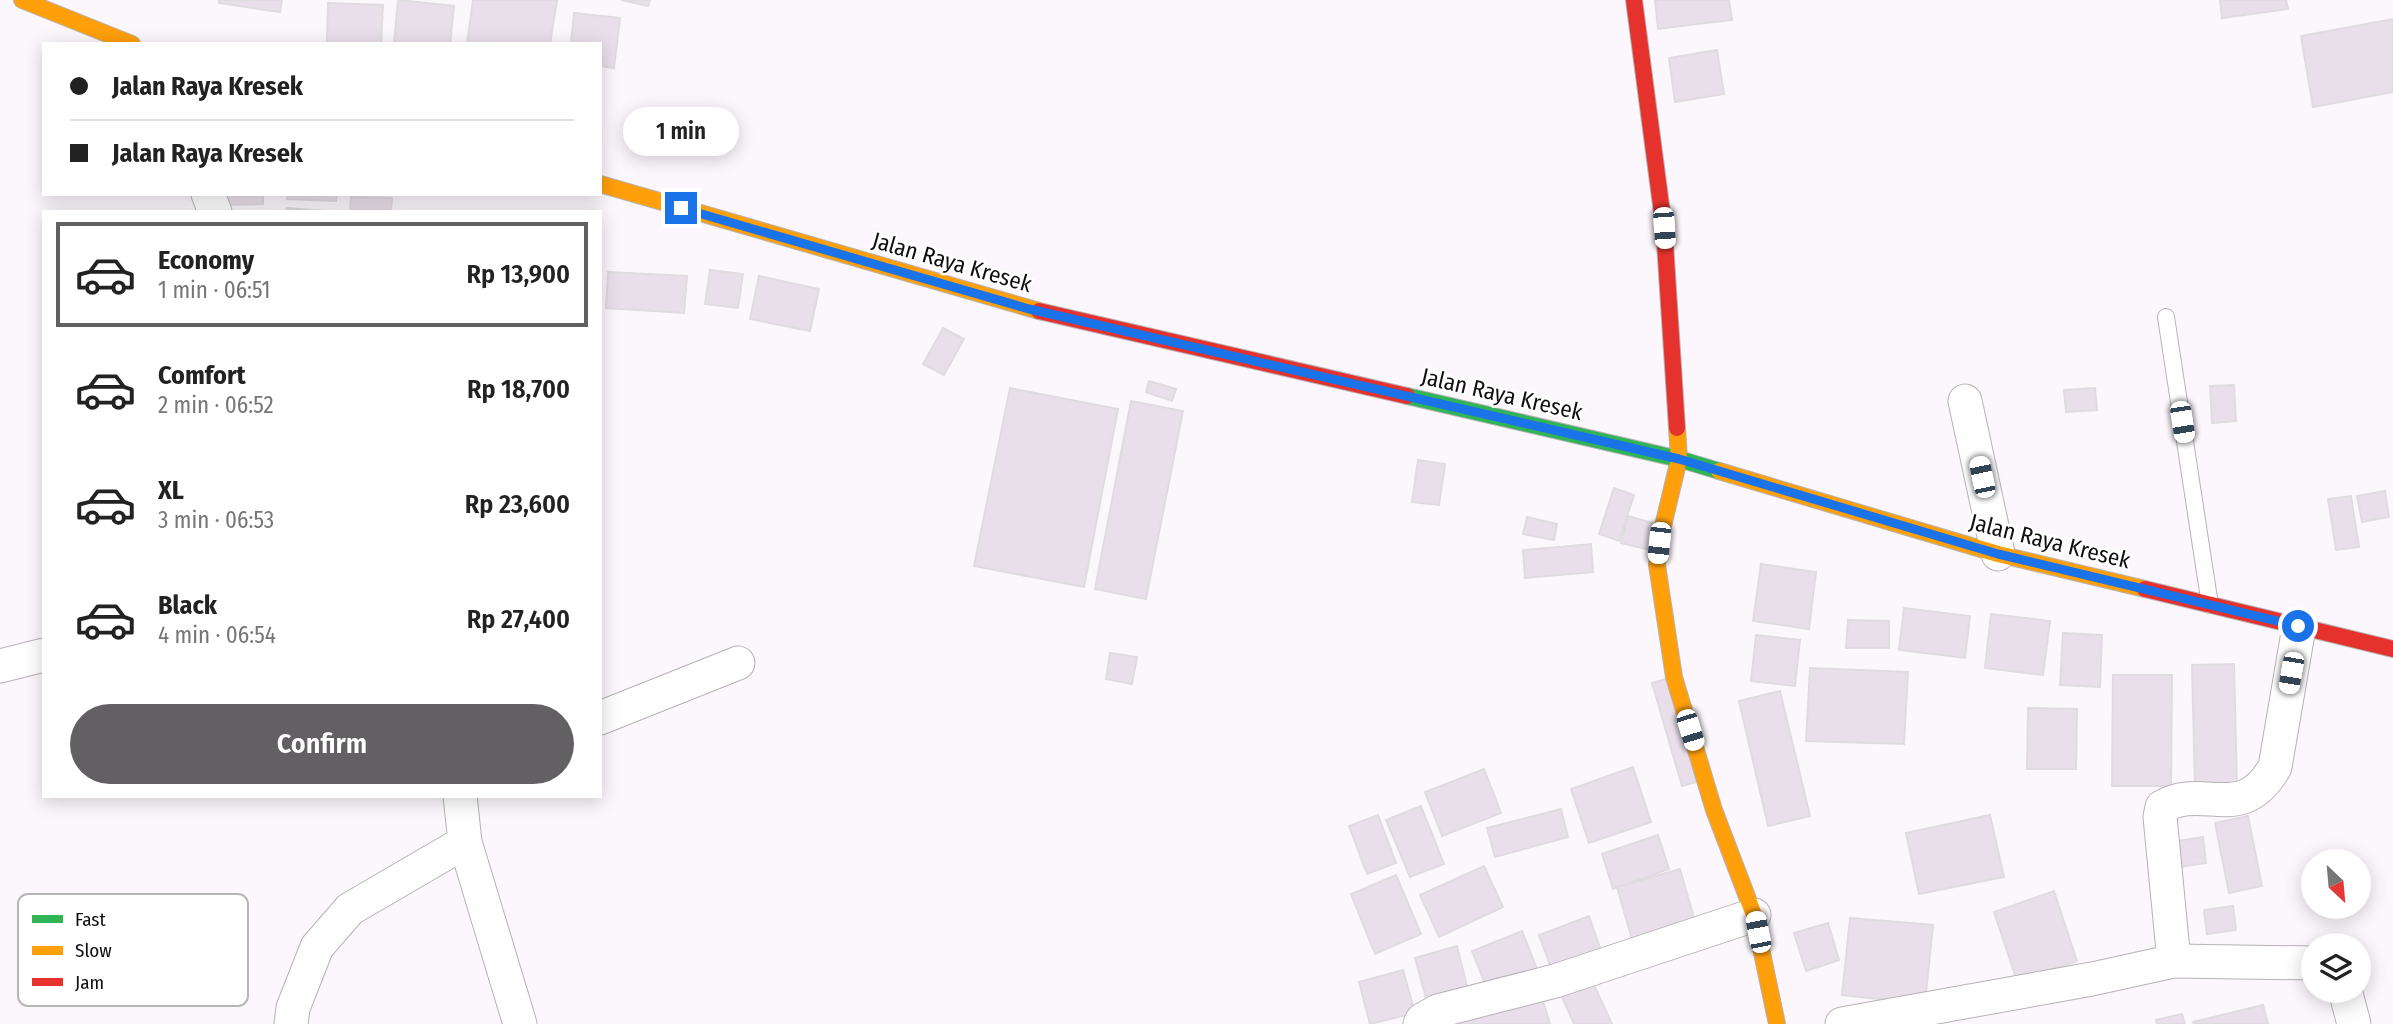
<!DOCTYPE html>
<meta charset="utf-8">
<style>
:root{--surface:#fff;--page:#f2f2f2;--text:#222;--muted:#767676;--line:#e0e0e0;--accent:#636063}
body{margin:0;font-family:"Fira Sans Condensed",sans-serif;background:var(--page);color:var(--text);height:100vh;display:flex;flex-direction:column;font-size:26px;white-space:nowrap}
*{box-sizing:border-box;margin:0}
p{font-size:23px;color:var(--muted)}
.icon{flex:none;width:38px;height:38px;fill:none;stroke:currentColor;stroke-width:2;stroke-linecap:round;stroke-linejoin:round}
.map{position:relative;flex:1;overflow:hidden}
.drawer{position:absolute;left:42px;top:210px;width:560px;height:588px;display:flex;flex-direction:column;background:var(--surface);border-radius:0px;box-shadow:0 4px 18px #0003}
.drawer>*{flex:none}
.banner{position:absolute;left:42px;top:42px;width:560px;height:154px;border-radius:0px;box-shadow:0 4px 18px #0003;display:grid;align-content:center;height:154px;padding:0 28px;background:var(--surface)}
.needle{width:46px;rotate:154deg}
.fabs{position:absolute;left:2301px;top:849px;display:grid;gap:14px}
.fabs a{display:grid;place-items:center;width:70px;height:70px;border-radius:50%;background:var(--surface);box-shadow:0 4px 18px #0003;font-size:35px}
.end{position:absolute;width:32px;height:32px;margin:-16px;border:9px solid #1a73e8;background:#fff;box-shadow:0 0 0 4px #fff}
.from{border-radius:50%}
.bubble{position:absolute;height:49px;border-radius:24px;background:var(--surface);box-shadow:0 4px 18px #0003;font-size:23px;font-weight:600;line-height:49px;text-align:center}
.car{position:absolute;width:21px;height:42px;margin:-21px -10px;border-radius:9px;box-shadow:0 0 5px 2px #0007;background:linear-gradient(#fff 24%,#345 0 40%,#fff 0 76%,#345 0 86%,#fff 0)}
.banner b{display:flex;align-items:center;gap:24px;height:66px;font-size:26px}
.banner b+b{border-top:2px solid var(--line)}
.banner i{width:18px;height:18px;background:var(--text)}
ul{padding:12px 0 0;list-style:none}
li{display:flex;align-items:center;gap:21px;height:105px;margin:0 14px 10px;padding:0 14px;border:4px solid transparent;border-radius:0px}
li div{flex:1}
li b{display:block;font-size:26px}
li em{font-style:normal;font-weight:600}
li.current{border-color:var(--accent)}
li>.icon{width:63px;height:63px;stroke-width:1.5}
.primary-button{display:flex;gap:14px;margin-top:auto;padding:14px 28px}
.primary-button a{flex:1;height:80px;border-radius:42px;background:var(--accent);color:#fff;font-size:28px;font-weight:600;line-height:80px;text-align:center}
.map>svg:first-child{display:block}
</style>
<div class="map">
<svg width="2393" height="1024" viewBox="0 0 2393 1024">
<rect width="100%" height="100%" fill="#fcf7fc"/>
<path fill="#e9dfea" stroke="#dfdce0" stroke-width="2" d="M219 0H282L280 12 219 3Z
M398 0 454 6 450 44H394Z
M473 0H557L550 44H467Z
M621 0H650L648 6Z
M1655 0H1729L1732 20 1658 29Z
M2220 0H2286L2288 9 2222 18Z
M328 3 383 5 381 44H327Z
M574 13 620 18 614 68 600 66V44H571Z
M2393 19V92L2313 107 2301 36Z
M1717 50 1724 94 1675 102 1669 58Z
M223 194H263V204L223 205Z
M288 194H337L336 201 287 199Z
M351 197 392 198 391 212H350Z
M287 208 336 212H287Z
M710 270 743 274 738 308 705 304Z
M608 272 687 276 684 313 606 308Z
M759 276 819 289 810 331 750 319Z
M943 328 964 339 944 375 923 364Z
M1149 381 1176 389 1172 401 1146 392Z
M2234 385 2236 421 2212 423 2210 386Z
M1010 388 1118 409 1084 587 974 566Z
M2095 388 2097 410 2066 412 2064 390Z
M1131 401 1183 411 1146 599 1095 589Z
M1418 460 1445 464 1439 505 1412 502Z
M1614 488 1634 495 1619 541 1599 534Z
M2385 491 2389 517 2362 522 2357 496Z
M2351 496 2359 547 2336 550 2328 499Z
M1628 516 1656 524 1650 550 1621 543Z
M1527 517 1557 524 1554 540 1523 534Z
M1591 544 1593 572 1525 578 1523 550Z
M1761 564 1816 572 1809 629 1753 621Z
M1904 608 1970 616 1965 658 1899 650Z
M1991 614 2050 621 2043 675 1985 668Z
M1848 620 1889 621V648H1846Z
M2063 633 2102 635 2100 687 2060 685Z
M1756 635 1800 640 1795 686 1751 681Z
M1110 653 1137 657 1132 684 1106 679Z
M2234 664 2237 788H2195L2192 665Z
M1810 668 1908 672 1904 744 1806 741Z
M2113 675H2172L2171 786H2112Z
M1673 677 1703 780 1682 786 1652 683Z
M1780 691 1810 816 1768 826 1739 701Z
M2028 708 2077 709 2076 769H2027Z
M1633 767 1651 822 1589 843 1571 789Z
M1484 769 1501 813 1442 836 1425 792Z
M1421 806 1444 864 1410 877 1386 820Z
M1561 809 1568 837 1495 857 1487 828Z
M1378 815 1396 863 1367 874 1349 826Z
M1990 815 2004 877 1919 894 1906 833Z
M2248 816 2262 886 2229 893 2215 823Z
M1658 835 1669 869 1613 889 1602 854Z
M2203 837 2206 863 2180 867 2177 841Z
M1484 866 1503 907 1439 937 1420 895Z
M1680 869 1698 932 1635 950 1617 887Z
M1396 875 1421 934 1375 954 1351 894Z
M2054 891 2077 961 2017 981 1994 912Z
M2233 906 2236 930 2207 934 2204 910Z
M1589 916 1605 962 1555 979 1539 935Z
M1850 918 1933 925 1925 1004 1842 995Z
M1828 923 1839 960 1806 971 1794 933Z
M1522 931 1537 969 1487 989 1472 951Z
M1457 946 1470 998 1429 1009 1415 958Z
M1403 970 1415 1013 1370 1024 1359 982Z
M1593 983 1612 1024H1574L1562 997Z
M1539 988 1550 1024H1457L1453 1013Z
M2263 1005 2268 1024H2194L2193 1022Z
M2182 1014 2185 1024H2157L2156 1020Z"/>
<g fill="none" stroke-linecap="round" stroke-linejoin="round">
<defs>
<path id="lane" d="M2166 317 2210 605"/>
<path id="street" d="M208 194 215 212
M1965 401 1998 554
M0 666 44 655
M600 718 738 663
M460 796 465 842 520 1024
M2174 961 2314 963
M2345 990 2354 1024
M291 1024 293 1008 317 947 350 909 465 842
M1420 1024 1422 1020 1438 1011 1555 981 1754 915
M1842 1024 2092 979 2174 961 2160 817 2162 807C2204 782 2241 826 2275 767L2299 627"/>
<path id="fast" d="M1407 396 1679 459 1719 471"/>
<path id="slow" d="M22 0 132 44
M600 184 1039 311
M1677 428 1679 459 1659 543 1657 565 1674 677 1714 810 1754 915 1777 1024
M1719 471 1998 554 2145 589"/>
<path id="jam" d="M1634 0 1664 228 1677 428
M1039 311 1407 396
M2145 589 2393 649"/>
</defs>
<use href="#lane" stroke="#b6b2b6" stroke-width="18"/>
<use href="#street" stroke="#b6b2b6" stroke-width="35"/>
<use href="#fast" stroke="#b6b2b6" stroke-width="18"/>
<use href="#slow" stroke="#b6b2b6" stroke-width="18"/>
<use href="#jam" stroke="#b6b2b6" stroke-width="18"/>
<use href="#lane" stroke="#fffeff" stroke-width="16"/>
<use href="#street" stroke="#fffeff" stroke-width="33"/>
<use href="#fast" stroke="#30b455" stroke-width="16"/>
<use href="#slow" stroke="#ff9f0a" stroke-width="16"/>
<use href="#jam" stroke="#e5322d" stroke-width="16"/>
</g>
<g fill="none" stroke-linecap="round" stroke-linejoin="round">
<path stroke="#1a73e8" stroke-width="9" d="M681 208 1029 309 1679 459 1998 554 2298 626"/>
</g>
<g text-anchor="middle" stroke-width="5" stroke-linejoin="round" paint-order="stroke">
<g font-size="23" fill="#110e11" stroke="#fff">
<text transform="translate(952 262) rotate(16)" y="8">Jalan Raya Kresek</text>
<text transform="translate(1502 394) rotate(13)" y="8">Jalan Raya Kresek</text>
<text transform="translate(2050 541) rotate(14)" y="8">Jalan Raya Kresek</text>
</g>
</g>
<rect x="18" y="894" width="230" height="112" rx="10" fill="#fff" stroke="#b8b7b8" stroke-width="2"/>
<rect x="32" y="915" width="31" height="8" fill="#30b455"/>
<rect x="32" y="946" width="31" height="9" fill="#ff9f0a"/>
<rect x="32" y="978" width="31" height="8" fill="#e5322d"/>
<g font-size="19" fill="#110e11">
<text x="75" y="926">Fast</text>
<text x="75" y="957">Slow</text>
<text x="75" y="989">Jam</text>
</g>
</svg>
<div class="fabs">
<a><svg class="needle" viewBox="-14 -14 28 28"><path d="M0-13l5 13h-10z" fill="#e53935"/><path d="M0 13l5-13h-10z" fill="#767676"/></svg></a>
<a><svg class="icon" aria-label="layers" viewBox="0 0 24 24"><path d="M12 4l9 5-9 5-9-5zM3 14l9 5 9-5"/></svg></a>
</div>
<i class="end from" style="left:2298px;top:626px"></i>
<i class="end" style="left:681px;top:208px"></i>
<div class="bubble" style="left:623px;top:107px;width:116px">1 min</div>
<i class="car" style="left:1664px;top:228px;rotate:176deg"></i>
<i class="car" style="left:2182px;top:422px;rotate:171deg"></i>
<i class="car" style="left:1982px;top:477px;rotate:348deg"></i>
<i class="car" style="left:1659px;top:543px;rotate:186deg"></i>
<i class="car" style="left:2291px;top:673px;rotate:190deg"></i>
<i class="car" style="left:1690px;top:730px;rotate:163deg"></i>
<i class="car" style="left:1758px;top:932px;rotate:349deg"></i>
<div class="banner">
<b><i class="from"></i>Jalan Raya Kresek</b>
<b><i></i>Jalan Raya Kresek</b>
</div>
<section class="drawer">
<ul>
<li class="current"><svg class="icon" aria-label="car" viewBox="0 0 24 24"><path d="M5 17H2v-5l4-1 3-4h7l3 4 3 1v5h-3M9 17h6M6 11h13"/><circle cx="7" cy="17" r="2"/><circle cx="17" cy="17" r="2"/></svg><div><b>Economy</b><p>1 min · 06:51</p></div><em>Rp 13,900</em></li>
<li><svg class="icon" aria-label="car" viewBox="0 0 24 24"><path d="M5 17H2v-5l4-1 3-4h7l3 4 3 1v5h-3M9 17h6M6 11h13"/><circle cx="7" cy="17" r="2"/><circle cx="17" cy="17" r="2"/></svg><div><b>Comfort</b><p>2 min · 06:52</p></div><em>Rp 18,700</em></li>
<li><svg class="icon" aria-label="car" viewBox="0 0 24 24"><path d="M5 17H2v-5l4-1 3-4h7l3 4 3 1v5h-3M9 17h6M6 11h13"/><circle cx="7" cy="17" r="2"/><circle cx="17" cy="17" r="2"/></svg><div><b>XL</b><p>3 min · 06:53</p></div><em>Rp 23,600</em></li>
<li><svg class="icon" aria-label="car" viewBox="0 0 24 24"><path d="M5 17H2v-5l4-1 3-4h7l3 4 3 1v5h-3M9 17h6M6 11h13"/><circle cx="7" cy="17" r="2"/><circle cx="17" cy="17" r="2"/></svg><div><b>Black</b><p>4 min · 06:54</p></div><em>Rp 27,400</em></li>
</ul>
<div class="primary-button"><a>Confirm</a></div>
</section>
</div>
